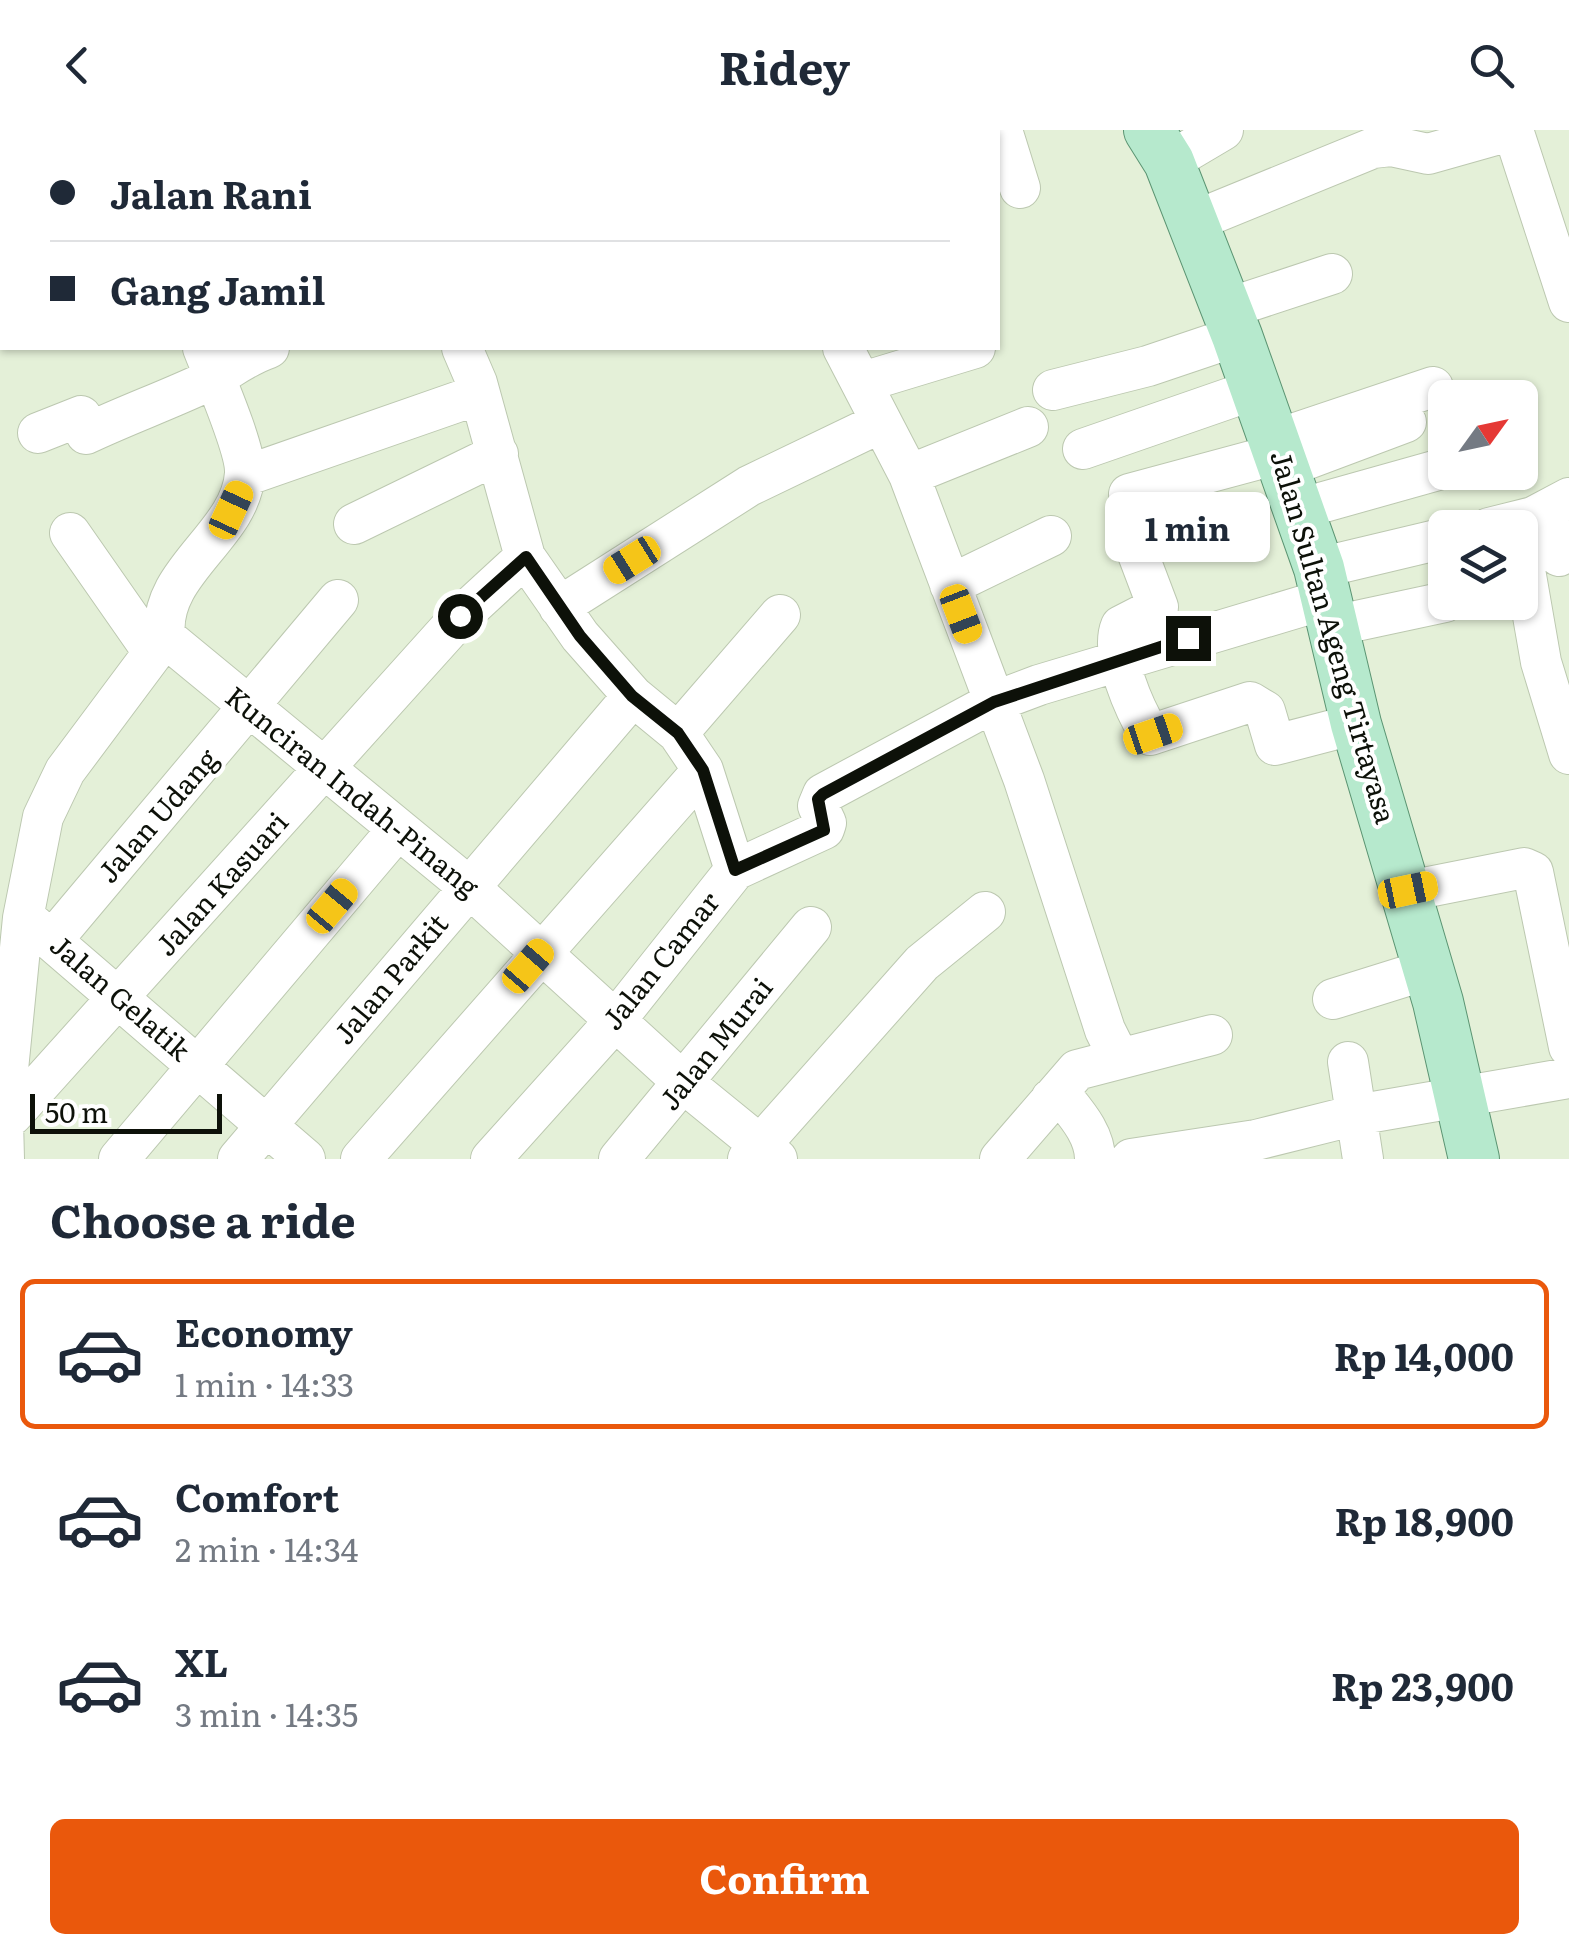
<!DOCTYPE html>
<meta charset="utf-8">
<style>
:root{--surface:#fff;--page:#f6f6f7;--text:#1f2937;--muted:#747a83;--line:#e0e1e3;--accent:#ea580c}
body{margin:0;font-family:Literata,serif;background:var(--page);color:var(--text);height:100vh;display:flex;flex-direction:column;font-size:38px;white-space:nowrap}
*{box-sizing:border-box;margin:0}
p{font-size:32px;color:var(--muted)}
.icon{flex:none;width:55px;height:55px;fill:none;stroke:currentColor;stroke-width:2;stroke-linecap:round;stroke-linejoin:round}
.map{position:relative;height:1029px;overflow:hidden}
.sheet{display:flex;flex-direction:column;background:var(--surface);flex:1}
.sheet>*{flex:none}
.guide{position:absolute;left:0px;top:0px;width:1000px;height:220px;box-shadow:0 2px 8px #0004;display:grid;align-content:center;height:220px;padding:0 50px;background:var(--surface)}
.needle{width:65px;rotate:57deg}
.tools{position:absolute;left:1428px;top:250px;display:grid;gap:20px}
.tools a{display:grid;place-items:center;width:110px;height:110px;border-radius:15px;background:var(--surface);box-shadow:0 2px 8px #0004;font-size:50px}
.scale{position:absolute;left:30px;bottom:25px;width:192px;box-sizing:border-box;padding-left:10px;border:5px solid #0d1109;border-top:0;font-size:28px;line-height:35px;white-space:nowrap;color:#0d1109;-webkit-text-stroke:8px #fff;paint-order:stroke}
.end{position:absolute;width:45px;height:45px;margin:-22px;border:12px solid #0d1109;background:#fff;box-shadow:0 0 0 5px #fff}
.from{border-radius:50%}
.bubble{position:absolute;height:70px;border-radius:15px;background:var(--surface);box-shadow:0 2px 8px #0004;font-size:32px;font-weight:700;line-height:70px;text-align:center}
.car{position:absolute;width:30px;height:60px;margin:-30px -15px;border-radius:12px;box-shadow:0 0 8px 2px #0007;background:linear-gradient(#f5c518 24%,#345 0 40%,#f5c518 0 76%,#345 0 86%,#f5c518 0)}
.guide b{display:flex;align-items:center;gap:35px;height:95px;font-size:38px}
.guide b+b{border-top:2px solid var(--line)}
.guide i{width:25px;height:25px;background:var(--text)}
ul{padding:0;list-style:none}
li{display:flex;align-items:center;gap:30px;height:150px;margin:0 20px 15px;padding:0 30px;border:5px solid transparent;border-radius:15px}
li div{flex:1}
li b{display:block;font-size:38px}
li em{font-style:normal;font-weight:700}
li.on{border-color:var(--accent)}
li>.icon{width:90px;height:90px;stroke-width:1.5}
h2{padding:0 50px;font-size:45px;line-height:120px}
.button{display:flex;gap:20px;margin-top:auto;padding:20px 50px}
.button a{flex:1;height:115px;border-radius:15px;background:var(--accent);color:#fff;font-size:40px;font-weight:700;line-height:115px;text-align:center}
header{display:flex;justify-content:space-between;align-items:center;height:130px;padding:0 50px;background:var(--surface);font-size:45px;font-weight:700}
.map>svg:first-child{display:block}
</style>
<header><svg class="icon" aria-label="back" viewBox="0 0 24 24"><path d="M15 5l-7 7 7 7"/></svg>Ridey<svg class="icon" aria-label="search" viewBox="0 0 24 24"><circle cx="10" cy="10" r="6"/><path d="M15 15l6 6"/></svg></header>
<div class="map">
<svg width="1569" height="1029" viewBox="0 0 1569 1029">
<rect width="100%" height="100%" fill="#e4f0d8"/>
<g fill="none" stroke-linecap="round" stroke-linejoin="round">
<defs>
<path id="minor" d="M124 0 125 2
M276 0 278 2
M502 0 503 2
M674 0 675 2
M1002 0 1020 58
M1513 0 1569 172
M890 2 898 0
M1169 32 1223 0
M1192 92 1373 18 1391 16 1428 24 1513 0
M1226 179 1332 144
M0 186H2
M203 218C213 244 246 319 245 343 241 406 157 441 165 507L469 757 685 954 777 1029
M462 218 477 253 525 427 580 506 633 566 678 603 703 640 735 740 615 891 491 1029
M843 218 909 345 1024 650 1105 900 1118 926
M863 252 975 218
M1053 260 1148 236 1237 206
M38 303 81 286 86 304C126 285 168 270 208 251 229 240 245 226 269 218
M1275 310 1433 257
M1083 319 1256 259
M1286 337 1406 292
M909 345 1028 297
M245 346 480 264
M1129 364 1281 323
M1299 379 1445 338
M1546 382 1559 426
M354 394 498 324
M1489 398 1533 387 1569 368
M70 403 153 522
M1130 403 1158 477 1121 496C1109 524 1135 580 1150 605L1250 572 1265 581 1275 615 1356 594
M1520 411 1541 532 1569 624
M1319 438 1445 408
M950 455 1051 406
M559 477 749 356 880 293
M1333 496 1445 472
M678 603 780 485
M735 740 824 699 826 693 818 676 823 664 994 572 1039 555 1326 469
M1408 761 1524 738 1533 742 1569 917
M31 793 305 1029
M54 808 338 470
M1333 869 1429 839
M1348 932 1363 1029
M1051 969 1066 971C1080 988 1095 1007 1095 1029
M0 991 12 985 461 486 525 427
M4 1029 3 990 23 788 43 687 65 641 165 507
M119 1029 398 699
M238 1029 633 566
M361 1029 703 640
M619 1029 811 797
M748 1029 922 833 985 782
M1000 1029 1077 940 1212 905
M1131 1029 1256 1010 1356 985 1569 948"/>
<path id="major" d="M1149 0 1169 32 1237 206 1319 438 1356 594 1438 872 1474 1029"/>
</defs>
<use href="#minor" stroke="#bcc8b0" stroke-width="42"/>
<use href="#major" stroke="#5b9472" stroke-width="52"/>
<use href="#minor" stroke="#fff" stroke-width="40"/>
<use href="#major" stroke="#b6e9cd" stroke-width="50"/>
</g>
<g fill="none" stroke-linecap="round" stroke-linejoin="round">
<path stroke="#0d1109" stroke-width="12" d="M460 486 526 427 580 506 632 566 678 603 703 640 735 740 824 700 818 669 823 664 994 572 1188 508"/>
</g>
<g text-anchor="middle" stroke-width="8" stroke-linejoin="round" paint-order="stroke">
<g font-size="28" fill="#0d1109" stroke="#fff">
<text transform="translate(1333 507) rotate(74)" y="10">Jalan Sultan Ageng Tirtayasa</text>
<text transform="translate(352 662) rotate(39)" y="10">Kunciran Indah-Pinang</text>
<text transform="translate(158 686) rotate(-49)" y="10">Jalan Udang</text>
<text transform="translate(222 754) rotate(-48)" y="10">Jalan Kasuari</text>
<text transform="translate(661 831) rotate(-51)" y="10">Jalan Camar</text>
<text transform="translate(391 849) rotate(-50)" y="10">Jalan Parkit</text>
<text transform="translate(120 868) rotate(41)" y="10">Jalan Gelatik</text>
<text transform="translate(716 914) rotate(-51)" y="10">Jalan Murai</text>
</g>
</g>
</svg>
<div class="tools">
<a><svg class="needle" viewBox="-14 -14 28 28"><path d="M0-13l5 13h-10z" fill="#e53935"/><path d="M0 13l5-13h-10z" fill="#747a83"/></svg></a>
<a><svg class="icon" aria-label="layers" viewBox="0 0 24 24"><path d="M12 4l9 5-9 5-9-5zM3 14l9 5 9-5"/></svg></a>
</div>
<div class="scale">50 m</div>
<i class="end from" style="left:460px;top:486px"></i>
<i class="end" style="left:1188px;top:508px"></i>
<div class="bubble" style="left:1105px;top:362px;width:165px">1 min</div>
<i class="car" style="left:231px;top:380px;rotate:25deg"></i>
<i class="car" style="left:632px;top:430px;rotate:238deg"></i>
<i class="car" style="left:961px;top:484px;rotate:159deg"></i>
<i class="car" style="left:1153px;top:604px;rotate:71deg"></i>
<i class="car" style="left:1408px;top:760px;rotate:78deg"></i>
<i class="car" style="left:332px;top:776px;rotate:40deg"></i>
<i class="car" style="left:528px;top:836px;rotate:41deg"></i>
<div class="guide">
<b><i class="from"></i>Jalan Rani</b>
<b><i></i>Gang Jamil</b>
</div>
</div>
<section class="sheet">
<h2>Choose a ride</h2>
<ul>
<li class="on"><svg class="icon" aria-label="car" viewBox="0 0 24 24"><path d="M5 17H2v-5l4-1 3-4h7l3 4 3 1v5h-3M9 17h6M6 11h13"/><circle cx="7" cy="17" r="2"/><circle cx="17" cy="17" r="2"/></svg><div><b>Economy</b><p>1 min · 14:33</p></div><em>Rp 14,000</em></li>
<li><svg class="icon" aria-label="car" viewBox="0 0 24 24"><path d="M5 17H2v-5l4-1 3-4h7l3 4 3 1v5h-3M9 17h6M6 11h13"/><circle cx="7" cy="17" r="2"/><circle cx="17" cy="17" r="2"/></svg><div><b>Comfort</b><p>2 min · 14:34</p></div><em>Rp 18,900</em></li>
<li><svg class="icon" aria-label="car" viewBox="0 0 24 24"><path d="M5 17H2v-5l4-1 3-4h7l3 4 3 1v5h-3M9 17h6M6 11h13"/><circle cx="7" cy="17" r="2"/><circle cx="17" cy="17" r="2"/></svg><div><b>XL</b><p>3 min · 14:35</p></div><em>Rp 23,900</em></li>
</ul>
<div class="button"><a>Confirm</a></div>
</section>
